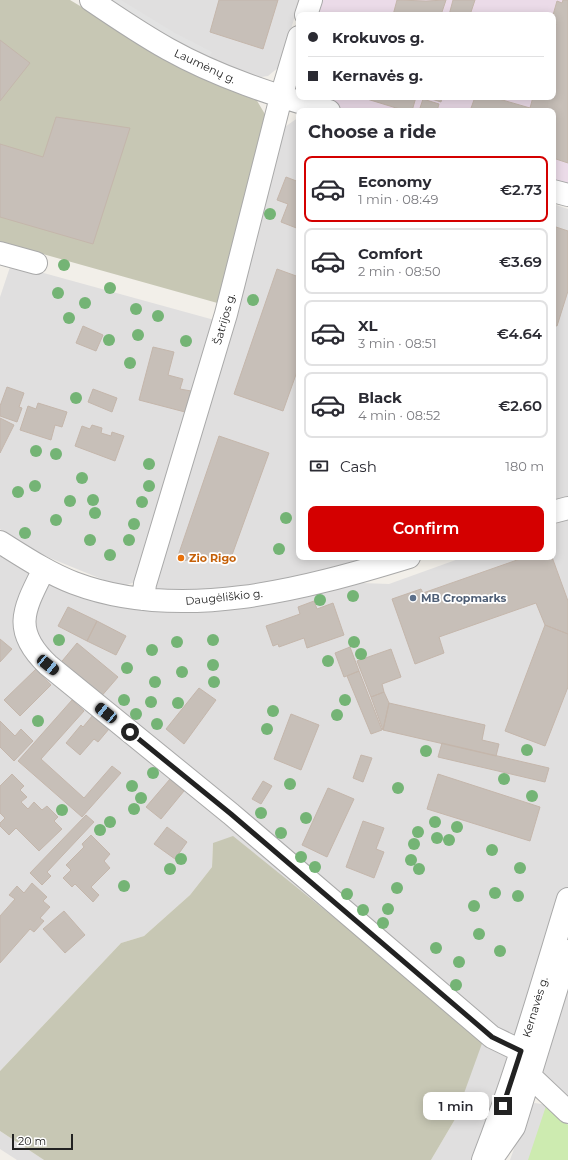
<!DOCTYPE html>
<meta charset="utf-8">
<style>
:root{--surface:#fff;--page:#f7f7f7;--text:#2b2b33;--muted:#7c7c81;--line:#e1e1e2;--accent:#d40000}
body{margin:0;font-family:Montserrat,sans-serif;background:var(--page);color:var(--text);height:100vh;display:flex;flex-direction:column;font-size:15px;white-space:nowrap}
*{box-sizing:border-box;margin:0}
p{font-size:13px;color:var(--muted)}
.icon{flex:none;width:22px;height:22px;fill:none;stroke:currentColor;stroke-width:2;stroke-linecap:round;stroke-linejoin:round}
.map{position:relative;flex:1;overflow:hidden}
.sheet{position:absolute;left:296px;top:108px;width:260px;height:452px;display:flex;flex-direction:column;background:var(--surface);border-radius:8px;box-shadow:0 2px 10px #0003}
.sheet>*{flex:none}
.top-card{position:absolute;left:296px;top:12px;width:260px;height:88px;border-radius:8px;box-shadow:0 2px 10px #0003;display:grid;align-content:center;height:88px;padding:0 12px;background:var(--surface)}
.scale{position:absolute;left:12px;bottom:10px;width:61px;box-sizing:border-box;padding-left:4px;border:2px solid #222;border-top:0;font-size:11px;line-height:14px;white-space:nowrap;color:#222;-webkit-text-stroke:3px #fff;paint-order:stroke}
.end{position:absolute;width:18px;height:18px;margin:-9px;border:5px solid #222;background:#fff;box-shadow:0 0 0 2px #fff}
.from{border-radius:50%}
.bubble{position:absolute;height:28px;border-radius:8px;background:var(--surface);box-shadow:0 2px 10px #0003;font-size:13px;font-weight:600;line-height:28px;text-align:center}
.car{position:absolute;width:12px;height:24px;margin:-12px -6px;border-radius:5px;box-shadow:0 0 3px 1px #0007;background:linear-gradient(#222 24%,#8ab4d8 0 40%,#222 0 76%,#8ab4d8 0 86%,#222 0)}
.top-card b{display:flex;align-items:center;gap:14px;height:38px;font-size:15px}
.top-card b+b{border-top:1px solid var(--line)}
.top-card i{width:10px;height:10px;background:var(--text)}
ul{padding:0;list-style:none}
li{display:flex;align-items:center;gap:12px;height:66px;margin:0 8px 6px;padding:0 4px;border:2px solid var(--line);border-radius:8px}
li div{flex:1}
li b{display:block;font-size:15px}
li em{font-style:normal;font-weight:600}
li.on{border-color:var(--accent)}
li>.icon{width:36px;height:36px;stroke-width:1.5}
h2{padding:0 12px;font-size:18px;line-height:48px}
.pay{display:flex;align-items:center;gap:10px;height:44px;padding:0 12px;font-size:15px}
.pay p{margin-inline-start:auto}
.action{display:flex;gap:8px;margin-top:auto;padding:8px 12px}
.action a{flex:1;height:46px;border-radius:8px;background:var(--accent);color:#fff;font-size:16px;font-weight:600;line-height:46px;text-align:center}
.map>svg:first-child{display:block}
</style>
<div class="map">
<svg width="568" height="1160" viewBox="0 0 568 1160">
<rect width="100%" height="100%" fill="#f2efe9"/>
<path fill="#e0dfdf" d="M108 0H300L279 67 268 76 254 78 209 59Z
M299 117V557H379L253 587 159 594 148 588 282 129Z
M553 204 568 209V501L553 506Z
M11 264 218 321 135 582 121 587 23 547 0 529V297Z
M568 519V886L509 1073 485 1134 471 1160H431L454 1121 213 843 212 867 190 895 144 936 121 943 0 1071V548L106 598 292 597 362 583 389 584 464 557H553V525Z
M568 984V1106L546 1085 541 1071Z
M535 1103 547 1105 568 1123V1160H510L529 1106Z
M0 1131 44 1160H17L0 1149Z"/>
<path fill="#ebdbe8" d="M319 0H568V185L553 180V111H353L301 97H553V15H314Z"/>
<path fill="#c7c7b4" d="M0 0H70L179 65 256 99 266 116 221 304 0 242Z
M233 836 484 1038 454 1121 431 1160H44L0 1131V1071L121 943 144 936 190 895 212 867 213 843Z"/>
<path fill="#cdebb0" d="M546 1106 568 1125V1160H528Z"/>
<path fill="#e2e2e2" d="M108 0H121L175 33 212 52 209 59 181 47Z"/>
<path fill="#c7bfb8" stroke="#c4b6ab" d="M219 0H278L263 49 210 32Z
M397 0 426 1 446 0 441 15H393Z
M453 0H475L470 15H449Z
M563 0H568V163L553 158V111H470L475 97H492L530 108 533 97H553V33L556 24 553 23V15L557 1 562 3Z
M0 40 30 63 0 101Z
M368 97H416L412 111H406L367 99Z
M425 97H442L441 102Z
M423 99 439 104 437 111H419Z
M56 117 130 128 93 244 0 217V144L43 157Z
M286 177 299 182V229L281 222 288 204 277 200Z
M553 226 568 231V291L557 326 553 325Z
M277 269 299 277V366L283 411 234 394Z
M83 326 103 335 96 351 76 343Z
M153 347 174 352 168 375 183 379 180 389 191 391 185 412 139 400Z
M7 387 24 393 19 407 22 408 17 422 0 416V406Z
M93 389 117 398 112 412 88 402Z
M38 403 67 412 62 427 55 425 51 440 20 430 28 406 36 409Z
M0 418 14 425 0 453Z
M92 425 102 428 101 433 111 436 112 432 124 436 115 461 75 446 82 426 90 429Z
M219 436 269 453 232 555 180 561 179 553Z
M519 557H552L568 601V634L545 625 536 603 439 637 444 653 415 664 392 599 421 589 423 593 520 559Z
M314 601 317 609 333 603 344 635 307 648 304 638 279 647 278 644 273 646 266 626 300 614 298 607Z
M68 607 97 621 87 641 58 626Z
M97 621 126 636 116 655 87 641Z
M545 625 568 634V687L545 746 505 731Z
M0 639 12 649 0 662Z
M77 643 118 677 99 699 58 666Z
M350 647 359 671 344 677 335 653Z
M391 649 401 677 382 684 384 692 371 697 357 661Z
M36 669 51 685 20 716 4 700Z
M359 671 382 730 371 734 347 676Z
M199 688 216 700 184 744 166 729Z
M384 692 389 703 383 730 371 697Z
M72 700 84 711 41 759 84 798 112 766 121 773 82 817 18 761Z
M389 703 485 725 482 740 499 744 496 756 383 730Z
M291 714 319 725 301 770 274 759Z
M93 715 109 729 98 742 94 739 80 755 66 743 81 725 83 727Z
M0 721 15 736 21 729 33 741 14 761 0 747Z
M442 743 549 768 545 782 438 757Z
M361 755 372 758 363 782 353 778Z
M12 774 24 786 20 790 27 797 21 802 28 809 34 802 42 810 47 806 58 817 54 821 62 829 39 851 16 828 9 835 0 826V823L5 818 0 813V786Z
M438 774 540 807 530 841 427 809Z
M170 779 184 791 161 819 146 807Z
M263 781 272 786 261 804 252 799Z
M328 788 354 799 327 857 302 845Z
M86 815 94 822 47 872 51 876 42 885 30 873Z
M363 821 384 828 376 849 384 852 374 878 346 867Z
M167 827 187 842 175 859 154 844Z
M91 835 110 854 104 861 110 868 91 887 99 895 93 902 75 884 72 887 63 878 71 870 66 865 84 847 82 844Z
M32 883 47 897 43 901 50 907 40 918 44 921 34 932 30 929 0 963V916L15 899 9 895 17 886 24 893Z
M64 911 85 935 65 953 43 929Z"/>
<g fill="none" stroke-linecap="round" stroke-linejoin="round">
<defs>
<path id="minor" d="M91 0C116 17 141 34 168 49 218 77 274 95 329 111
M306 15 311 0
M553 191 568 195
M0 253 36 263
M553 512 568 508
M0 542C24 557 48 573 74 583 180 623 305 589 409 557
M44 569C24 609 11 630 48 665L231 814 492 1037 521 1051
M143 599 145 584 226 314 281 97 299 37
M530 1076 568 1112
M493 1157 514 1127 568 951
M483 1160C516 1075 541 987 568 899"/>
</defs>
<use href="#minor" stroke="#a9a9a9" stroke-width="24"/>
<use href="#minor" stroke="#fff" stroke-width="22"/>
</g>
<g fill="#74b475">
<circle cx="270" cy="214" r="6"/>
<circle cx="64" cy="265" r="6"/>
<circle cx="110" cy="288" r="6"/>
<circle cx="58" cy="293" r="6"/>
<circle cx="253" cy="300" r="6"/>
<circle cx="85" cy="303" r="6"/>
<circle cx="136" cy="309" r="6"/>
<circle cx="158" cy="316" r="6"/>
<circle cx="69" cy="318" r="6"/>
<circle cx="138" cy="335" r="6"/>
<circle cx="109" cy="340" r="6"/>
<circle cx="186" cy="341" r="6"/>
<circle cx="130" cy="363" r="6"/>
<circle cx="76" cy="398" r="6"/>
<circle cx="36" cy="451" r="6"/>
<circle cx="56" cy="454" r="6"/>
<circle cx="149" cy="464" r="6"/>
<circle cx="82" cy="478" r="6"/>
<circle cx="35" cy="486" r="6"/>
<circle cx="149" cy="486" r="6"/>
<circle cx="18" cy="492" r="6"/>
<circle cx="93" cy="500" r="6"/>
<circle cx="70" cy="501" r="6"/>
<circle cx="142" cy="502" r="6"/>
<circle cx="95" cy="513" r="6"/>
<circle cx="286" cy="518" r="6"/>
<circle cx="56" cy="520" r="6"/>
<circle cx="134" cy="524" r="6"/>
<circle cx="25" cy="533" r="6"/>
<circle cx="90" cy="540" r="6"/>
<circle cx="129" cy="540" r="6"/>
<circle cx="279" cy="549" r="6"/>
<circle cx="110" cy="555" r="6"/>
<circle cx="353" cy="596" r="6"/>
<circle cx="320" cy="600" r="6"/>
<circle cx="59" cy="640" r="6"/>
<circle cx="213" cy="640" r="6"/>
<circle cx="177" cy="642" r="6"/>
<circle cx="354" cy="642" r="6"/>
<circle cx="152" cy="650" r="6"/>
<circle cx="361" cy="654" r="6"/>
<circle cx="328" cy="661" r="6"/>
<circle cx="213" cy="665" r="6"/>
<circle cx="127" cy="668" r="6"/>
<circle cx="182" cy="672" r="6"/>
<circle cx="155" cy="682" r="6"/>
<circle cx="214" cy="682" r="6"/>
<circle cx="124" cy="700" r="6"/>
<circle cx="345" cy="700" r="6"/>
<circle cx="151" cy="702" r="6"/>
<circle cx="178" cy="703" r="6"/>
<circle cx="273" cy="711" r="6"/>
<circle cx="136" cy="714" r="6"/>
<circle cx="337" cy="715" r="6"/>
<circle cx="38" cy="721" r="6"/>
<circle cx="157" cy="724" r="6"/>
<circle cx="267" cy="729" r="6"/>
<circle cx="527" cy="750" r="6"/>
<circle cx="426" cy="751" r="6"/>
<circle cx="153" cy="773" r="6"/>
<circle cx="504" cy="779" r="6"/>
<circle cx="290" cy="784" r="6"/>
<circle cx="132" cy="786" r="6"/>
<circle cx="398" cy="788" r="6"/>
<circle cx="532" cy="796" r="6"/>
<circle cx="141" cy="798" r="6"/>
<circle cx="134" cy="809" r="6"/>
<circle cx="62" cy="810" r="6"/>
<circle cx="261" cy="813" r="6"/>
<circle cx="306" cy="818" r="6"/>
<circle cx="110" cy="822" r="6"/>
<circle cx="435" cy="822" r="6"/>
<circle cx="457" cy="827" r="6"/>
<circle cx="100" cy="830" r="6"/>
<circle cx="418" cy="832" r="6"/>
<circle cx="281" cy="833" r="6"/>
<circle cx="437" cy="838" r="6"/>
<circle cx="449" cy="840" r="6"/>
<circle cx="414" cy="844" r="6"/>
<circle cx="492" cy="850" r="6"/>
<circle cx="301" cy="857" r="6"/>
<circle cx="181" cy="859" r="6"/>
<circle cx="411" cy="860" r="6"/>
<circle cx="315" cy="867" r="6"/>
<circle cx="520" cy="868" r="6"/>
<circle cx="170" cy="869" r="6"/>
<circle cx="419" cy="869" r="6"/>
<circle cx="124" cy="886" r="6"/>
<circle cx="397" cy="888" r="6"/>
<circle cx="495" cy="893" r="6"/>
<circle cx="347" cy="894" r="6"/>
<circle cx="518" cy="896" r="6"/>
<circle cx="474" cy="906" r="6"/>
<circle cx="388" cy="909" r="6"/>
<circle cx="363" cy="910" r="6"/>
<circle cx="383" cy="923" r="6"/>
<circle cx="479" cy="934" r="6"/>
<circle cx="436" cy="948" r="6"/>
<circle cx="500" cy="951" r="6"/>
<circle cx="459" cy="962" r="6"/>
<circle cx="456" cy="985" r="6"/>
</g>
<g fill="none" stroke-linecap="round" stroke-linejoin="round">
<path stroke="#222" stroke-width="5" d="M130 732 231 814 492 1037 521 1051 503 1106"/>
</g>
<circle fill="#e8710a" stroke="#fff" stroke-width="1.5" cx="181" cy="558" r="4"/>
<circle fill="#5c6f8a" stroke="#fff" stroke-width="1.5" cx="413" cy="598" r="4"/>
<g text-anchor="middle" stroke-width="3.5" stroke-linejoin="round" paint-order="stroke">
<g font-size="11" fill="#222" stroke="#fff">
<text transform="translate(205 66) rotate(25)" y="4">Laumėnų g.</text>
<text transform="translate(224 319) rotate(-74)" y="4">Šatrijos g.</text>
<text transform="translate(224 597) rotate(-6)" y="4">Daugėliškio g.</text>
<text transform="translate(535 1007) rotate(-73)" y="4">Kernavės g.</text>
</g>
<g font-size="11" font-weight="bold" fill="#c56008" stroke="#fff" text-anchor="start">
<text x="189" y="562">Zio Rigo</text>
</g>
<g font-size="11" font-weight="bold" fill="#4e5e75" stroke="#fff" text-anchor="start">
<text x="421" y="602">MB Cropmarks</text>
</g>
</g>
</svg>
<div class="scale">20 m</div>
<i class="end from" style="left:130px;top:732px"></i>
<i class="end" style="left:503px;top:1106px"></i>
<div class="bubble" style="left:423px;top:1092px;width:66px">1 min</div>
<i class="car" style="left:48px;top:665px;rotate:129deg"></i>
<i class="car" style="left:106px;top:713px;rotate:309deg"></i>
<div class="top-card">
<b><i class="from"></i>Krokuvos g.</b>
<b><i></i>Kernavės g.</b>
</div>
<section class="sheet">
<h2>Choose a ride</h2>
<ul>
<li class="on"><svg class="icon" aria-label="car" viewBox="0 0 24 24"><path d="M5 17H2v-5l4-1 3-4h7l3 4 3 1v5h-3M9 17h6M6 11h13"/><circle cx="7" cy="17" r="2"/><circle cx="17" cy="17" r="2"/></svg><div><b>Economy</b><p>1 min · 08:49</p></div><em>€2.73</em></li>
<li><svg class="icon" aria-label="car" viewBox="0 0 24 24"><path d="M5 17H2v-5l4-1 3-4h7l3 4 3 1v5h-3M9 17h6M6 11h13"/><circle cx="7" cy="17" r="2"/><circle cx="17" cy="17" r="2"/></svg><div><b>Comfort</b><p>2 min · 08:50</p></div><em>€3.69</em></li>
<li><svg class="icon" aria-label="car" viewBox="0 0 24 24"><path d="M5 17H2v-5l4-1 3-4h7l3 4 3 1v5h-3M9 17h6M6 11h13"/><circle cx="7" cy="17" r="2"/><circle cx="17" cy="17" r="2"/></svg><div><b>XL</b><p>3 min · 08:51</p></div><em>€4.64</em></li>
<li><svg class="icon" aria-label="car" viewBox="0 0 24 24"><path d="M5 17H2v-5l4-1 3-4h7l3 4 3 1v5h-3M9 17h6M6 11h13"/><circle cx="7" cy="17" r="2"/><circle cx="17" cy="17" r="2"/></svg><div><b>Black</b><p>4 min · 08:52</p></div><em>€2.60</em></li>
</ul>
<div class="pay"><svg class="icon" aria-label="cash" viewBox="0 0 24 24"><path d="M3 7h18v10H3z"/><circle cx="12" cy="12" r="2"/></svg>Cash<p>180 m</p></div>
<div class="action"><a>Confirm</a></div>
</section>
</div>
